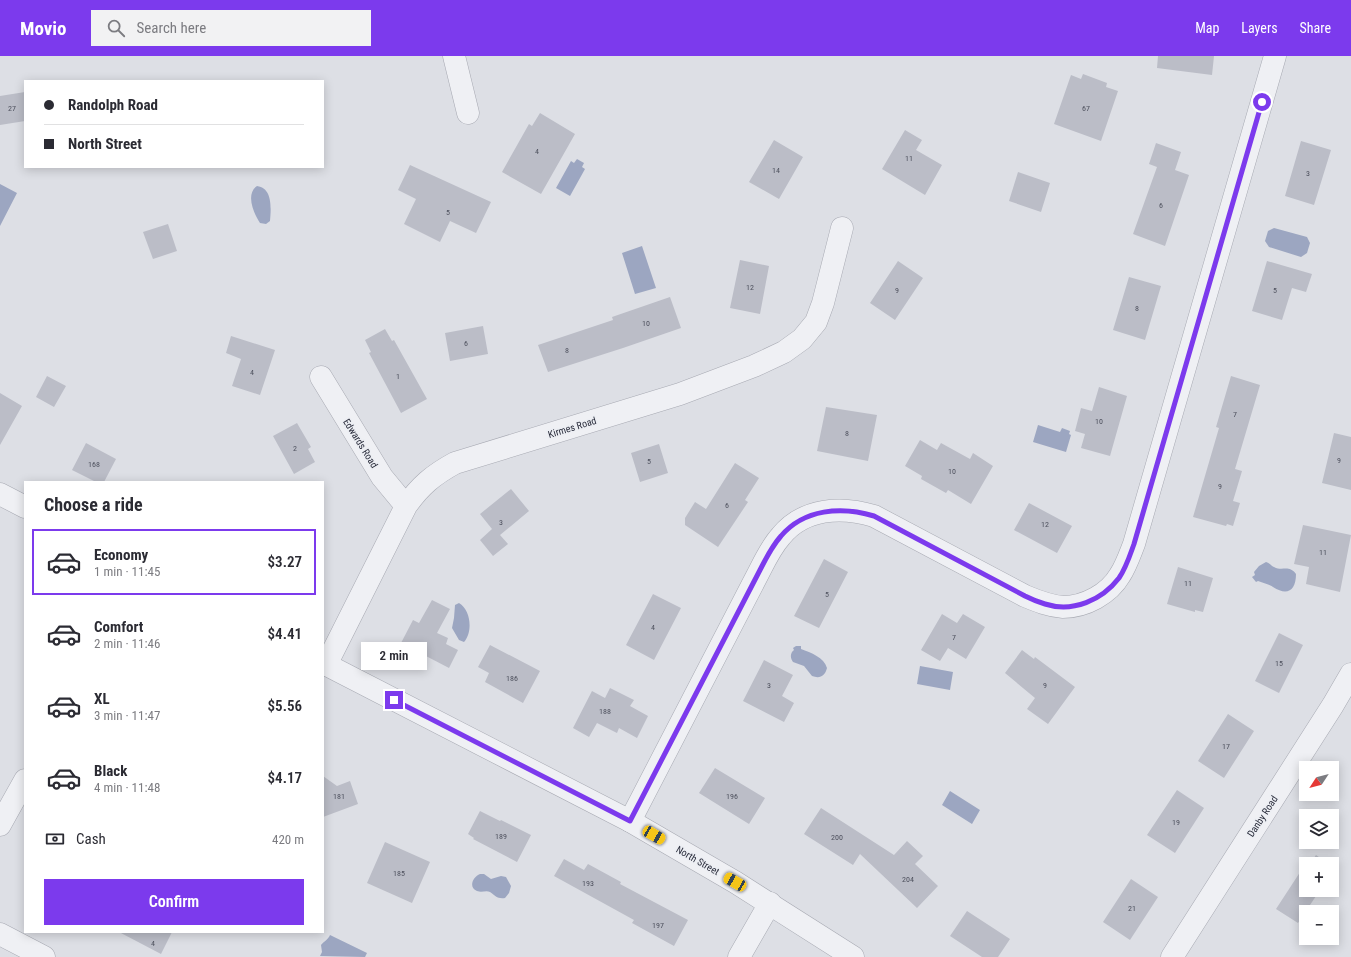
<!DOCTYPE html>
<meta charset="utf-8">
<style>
:root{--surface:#fff;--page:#f2f2f3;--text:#2b2b33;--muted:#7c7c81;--line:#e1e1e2;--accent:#7c3aed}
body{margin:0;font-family:"Roboto Condensed",sans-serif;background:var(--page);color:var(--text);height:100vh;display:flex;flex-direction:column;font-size:15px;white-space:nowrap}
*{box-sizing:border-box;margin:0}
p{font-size:13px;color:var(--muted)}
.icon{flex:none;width:22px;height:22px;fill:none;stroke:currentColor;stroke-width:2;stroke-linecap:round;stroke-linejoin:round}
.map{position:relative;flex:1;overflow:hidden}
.sheet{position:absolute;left:24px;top:425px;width:300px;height:452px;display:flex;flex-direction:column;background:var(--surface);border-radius:0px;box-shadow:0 2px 10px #0003}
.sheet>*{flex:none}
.hud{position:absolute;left:24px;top:24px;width:300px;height:88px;border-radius:0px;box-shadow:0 2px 10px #0003;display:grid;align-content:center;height:88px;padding:0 20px;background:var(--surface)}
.needle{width:26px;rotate:234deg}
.controls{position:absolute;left:1299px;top:705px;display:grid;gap:8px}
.controls a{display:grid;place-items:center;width:40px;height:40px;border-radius:0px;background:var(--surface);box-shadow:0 2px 10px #0003;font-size:20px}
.end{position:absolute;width:18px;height:18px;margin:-9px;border:5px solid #7c3aed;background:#fff;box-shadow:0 0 0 2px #fff}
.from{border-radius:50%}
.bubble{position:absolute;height:28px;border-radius:0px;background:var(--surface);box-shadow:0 2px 10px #0003;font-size:13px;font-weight:600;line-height:28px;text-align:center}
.car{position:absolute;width:12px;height:24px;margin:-12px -6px;border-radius:5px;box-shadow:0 0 3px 1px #0007;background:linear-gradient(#f5c518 24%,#345 0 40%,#f5c518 0 76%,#345 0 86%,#f5c518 0)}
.hud b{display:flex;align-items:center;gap:14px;height:38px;font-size:15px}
.hud b+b{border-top:1px solid var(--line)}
.hud i{width:10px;height:10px;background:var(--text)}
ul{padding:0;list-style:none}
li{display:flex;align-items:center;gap:12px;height:66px;margin:0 8px 6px;padding:0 12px;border:2px solid transparent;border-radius:0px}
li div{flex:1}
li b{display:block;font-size:15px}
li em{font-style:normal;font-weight:600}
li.current{border-color:var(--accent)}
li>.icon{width:36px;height:36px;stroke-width:1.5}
h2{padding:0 20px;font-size:18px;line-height:48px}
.pay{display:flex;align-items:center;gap:10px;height:44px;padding:0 20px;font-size:15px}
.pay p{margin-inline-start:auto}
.button{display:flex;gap:8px;margin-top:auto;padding:8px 20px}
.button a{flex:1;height:46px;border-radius:0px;background:var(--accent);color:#fff;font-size:16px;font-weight:600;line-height:46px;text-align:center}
header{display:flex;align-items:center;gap:24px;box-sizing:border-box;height:56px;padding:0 20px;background:var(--accent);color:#fff}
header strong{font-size:19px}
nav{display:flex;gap:22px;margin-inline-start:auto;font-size:14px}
.search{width:280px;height:36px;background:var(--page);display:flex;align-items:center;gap:10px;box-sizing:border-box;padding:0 14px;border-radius:0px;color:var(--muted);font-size:15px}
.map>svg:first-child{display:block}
</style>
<header>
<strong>Movio</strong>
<div class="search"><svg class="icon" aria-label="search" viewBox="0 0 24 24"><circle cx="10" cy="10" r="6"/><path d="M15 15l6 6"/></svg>Search here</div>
<nav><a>Map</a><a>Layers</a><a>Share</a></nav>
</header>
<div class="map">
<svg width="1351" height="901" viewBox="0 0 1351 901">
<rect width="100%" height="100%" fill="#dddfe5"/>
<path fill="#9ca6c1" d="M577 103 584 107 582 111 585 113 570 140 556 132 571 105 574 107Z
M0 128 17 137 0 170Z
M257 130C273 132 271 153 270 165L266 168 260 167C254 158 245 138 257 130Z
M1274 172 1307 181 1310 187 1307 197 1301 201 1269 191 1265 185 1268 175Z
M642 190 656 232 635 238 622 197Z
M1038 369 1060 376 1062 372 1070 375 1069 378 1071 379 1066 396 1033 386Z
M1266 506C1270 507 1271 510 1274 511 1283 516 1288 508 1296 518 1296 535 1287 540 1273 531 1269 528 1263 527 1258 525L1256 526 1252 521 1255 519 1254 516 1259 510Z
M459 547C471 554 473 576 464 586L459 584 452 572 454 562 455 549Z
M796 590H801V593C811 597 824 601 827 612 825 620 820 623 812 620L804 610 793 606C790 602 790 597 794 594L793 592Z
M920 610 953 616 950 634 917 628Z
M950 735 980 754 972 768 942 749Z
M480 818H484L491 823 501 820 506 821 511 830 509 837 505 842C497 843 496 840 490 836 486 834 482 837 477 835 468 831 473 821 480 818Z
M330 879 367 897 365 901 320 900 322 896 321 889C324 885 328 884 330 879Z"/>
<path fill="#bbbdc7" d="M1158 0H1214L1212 19 1157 12Z
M1083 18 1107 27 1106 31 1118 35 1101 85 1054 68 1071 19 1081 23Z
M25 36V65L0 69V40Z
M540 57 575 78 541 138 502 116 529 68 532 70Z
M905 74 922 84 916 94 942 109 925 139 882 113Z
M774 84 803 101 779 143 749 126Z
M1301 85 1331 94 1314 149 1285 140Z
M1156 87 1181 96 1175 114 1189 119 1165 190 1133 178 1157 111 1149 108Z
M410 109 491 146 476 177 450 165 440 186 404 168 416 143 398 134Z
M1018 116 1050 127 1041 156 1009 145Z
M168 168 177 195 153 203 143 176Z
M740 204 769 210 760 258 730 252Z
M898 205 923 222 895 264 870 247Z
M1267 205 1312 218 1306 236 1292 232 1282 264 1252 255Z
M1129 221 1161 230 1145 284 1113 274Z
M670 241 681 272 623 292 548 316 538 289 613 264 612 261Z
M483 270 488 298 450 305 445 277Z
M385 273 392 285 394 284 427 343 401 357 369 297 371 296 365 284Z
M231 280 275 294 260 339 232 330 241 303 226 297Z
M47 320 66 330 54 351 36 341Z
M1231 320 1260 329 1235 413 1242 415 1233 445 1240 447 1233 470 1227 468 1226 470 1193 461 1219 372 1216 371Z
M1099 331 1127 340 1110 400 1081 392 1085 378 1075 375 1081 352 1092 355Z
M0 337 22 350 0 389Z
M826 351 877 359 868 405 817 395Z
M297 367 311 391 308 393 315 406 294 418 273 380Z
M1334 377 1351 381V434L1322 427Z
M920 384 937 394 941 387 970 403 973 397 993 410 971 448 948 434 946 437 921 423 922 420 905 410Z
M86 387 116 403 104 426H96L72 414Z
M659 388 668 417 640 426 631 397Z
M735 407 759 422 745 444 748 446 718 491 685 469V462L695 446 706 453Z
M511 433 529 455 500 479 508 488 493 500 480 484 492 473 480 458Z
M1029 447 1072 470 1057 497 1014 474Z
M1303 469 1351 479 1340 536 1306 528 1309 511 1294 508Z
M824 503 848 516 819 572 794 560Z
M1178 511 1213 522 1203 556 1195 554V556L1167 548Z
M653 538 681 552 654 604 626 589Z
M432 544 450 553 437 577 448 582 446 588 458 594 449 612 401 587 413 564 419 567Z
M942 558 957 567 963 558 985 571 966 603 948 592 940 605 921 594Z
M1279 577 1303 589 1279 637 1255 625Z
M490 589 540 615 523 647 485 626 489 617 478 611Z
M1022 594 1034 603 1035 601 1075 631 1048 668 1027 653 1035 642 1005 617Z
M764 604 793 619 782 640 794 647 784 666 743 645Z
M610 632 634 644 630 650 648 660 637 682 619 672 617 677 597 667 589 681 573 672 592 635 605 642Z
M1228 658 1254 675 1224 722 1198 705Z
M715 712 765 742 749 768 699 737Z
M323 720 337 730 350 725 358 748 323 761Z
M1177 734 1204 752 1175 797 1147 779Z
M821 752 894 799 907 785 923 800 915 808 938 830 917 852 860 798 853 809 804 778Z
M480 755 500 765 501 764 531 779 517 806 473 783 474 782 468 778Z
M385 786 430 806 412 847 367 827Z
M1316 799 1329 808H1310Z
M564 803 584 814 588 808 621 826 620 828 688 864 674 890 632 867 634 864 554 820Z
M1306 807V834H1320L1298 867 1276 853Z
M1131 823 1158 841 1130 884 1103 866Z
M967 855 1010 883 998 901H982L950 880Z
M119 876H172L161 898Z"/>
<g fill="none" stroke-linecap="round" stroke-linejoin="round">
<defs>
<path id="minor" d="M454 0 468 57
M321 321 382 421 406 450
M326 609 406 450C420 430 433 419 455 407L680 338 754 310 784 296 802 283 816 266 823 247 842 172
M630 765 760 514C766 502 772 490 781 480 804 452 841 450 874 460L1025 540C1037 545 1049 550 1063 551 1085 551 1109 538 1120 519 1126 510 1130 498 1134 488L1275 0
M0 769 25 724
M0 878 44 901
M739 901 770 847
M1172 901 1333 649 1351 618"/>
<path id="tertiary" d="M0 438 25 451
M323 607 630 765 735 826 853 901"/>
</defs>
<use href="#minor" stroke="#a7a9b2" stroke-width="23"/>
<use href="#tertiary" stroke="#a7a9b2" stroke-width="23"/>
<use href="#minor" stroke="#eff0f4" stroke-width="22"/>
<use href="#tertiary" stroke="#eff0f4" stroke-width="22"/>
</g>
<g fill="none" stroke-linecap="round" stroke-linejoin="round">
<path stroke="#7c3aed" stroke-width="5" d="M394 644 630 765 760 514C766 502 772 490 781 480 804 453 841 450 874 460L1025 540C1031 543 1038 546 1045 548 1073 557 1102 544 1119 522 1126 512 1130 499 1134 488L1262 46"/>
</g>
<g text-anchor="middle" stroke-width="3" stroke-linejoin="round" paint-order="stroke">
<g font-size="8" fill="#4d505d">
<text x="12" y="55">27</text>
<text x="1086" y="55">67</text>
<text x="537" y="98">4</text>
<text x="909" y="105">11</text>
<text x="776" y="117">14</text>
<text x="1308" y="120">3</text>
<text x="1161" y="152">6</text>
<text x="448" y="159">5</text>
<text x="750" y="234">12</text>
<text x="897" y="237">9</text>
<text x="1275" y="237">5</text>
<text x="1137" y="255">8</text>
<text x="646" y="270">10</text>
<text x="466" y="290">6</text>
<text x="567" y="297">8</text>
<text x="252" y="319">4</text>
<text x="398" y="323">1</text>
<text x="1235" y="361">7</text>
<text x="1099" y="368">10</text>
<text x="847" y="380">8</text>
<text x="295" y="395">2</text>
<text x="1339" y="407">9</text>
<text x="649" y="408">5</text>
<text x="94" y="411">168</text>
<text x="952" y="418">10</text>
<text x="1220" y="433">9</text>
<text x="727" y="452">6</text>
<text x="501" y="469">3</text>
<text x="1045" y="471">12</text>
<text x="1323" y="499">11</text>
<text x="1188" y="530">11</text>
<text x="827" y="541">5</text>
<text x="653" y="574">4</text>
<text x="954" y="584">7</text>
<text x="1279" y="610">15</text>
<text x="512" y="625">186</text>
<text x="769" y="632">3</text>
<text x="1045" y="632">9</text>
<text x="605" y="658">188</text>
<text x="1226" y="693">17</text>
<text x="339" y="743">181</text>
<text x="732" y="743">196</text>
<text x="1176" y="769">19</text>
<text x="501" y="783">189</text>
<text x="837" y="784">200</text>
<text x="399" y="820">185</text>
<text x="908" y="826">204</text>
<text x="588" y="830">193</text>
<text x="1132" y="855">21</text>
<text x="658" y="872">197</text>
<text x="153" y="890">4</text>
</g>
<g font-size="10" fill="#282b3a" stroke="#eceef3">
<text transform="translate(572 371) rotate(-17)" y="4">Kirmes Road</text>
<text transform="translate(361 387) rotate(58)" y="4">Edwards Road</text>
<text transform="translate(1262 760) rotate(-57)" y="4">Danby Road</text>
<text transform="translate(698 804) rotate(30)" y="4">North Street</text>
</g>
</g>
</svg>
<div class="controls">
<a><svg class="needle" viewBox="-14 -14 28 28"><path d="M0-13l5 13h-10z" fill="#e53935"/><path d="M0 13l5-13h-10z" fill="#7c7c81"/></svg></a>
<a><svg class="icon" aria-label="layers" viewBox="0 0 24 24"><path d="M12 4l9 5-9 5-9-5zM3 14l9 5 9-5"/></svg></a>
<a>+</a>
<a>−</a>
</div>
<i class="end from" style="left:1262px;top:46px"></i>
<i class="end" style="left:394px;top:644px"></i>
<div class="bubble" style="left:361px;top:586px;width:66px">2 min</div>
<i class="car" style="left:654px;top:779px;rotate:120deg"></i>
<i class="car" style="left:735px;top:826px;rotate:300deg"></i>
<div class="hud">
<b><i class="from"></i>Randolph Road</b>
<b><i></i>North Street</b>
</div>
<section class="sheet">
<h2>Choose a ride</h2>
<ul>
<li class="current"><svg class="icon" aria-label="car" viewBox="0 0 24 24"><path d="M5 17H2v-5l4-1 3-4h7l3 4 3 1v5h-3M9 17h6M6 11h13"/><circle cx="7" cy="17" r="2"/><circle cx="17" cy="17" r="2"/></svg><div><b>Economy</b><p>1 min · 11:45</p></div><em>$3.27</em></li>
<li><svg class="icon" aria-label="car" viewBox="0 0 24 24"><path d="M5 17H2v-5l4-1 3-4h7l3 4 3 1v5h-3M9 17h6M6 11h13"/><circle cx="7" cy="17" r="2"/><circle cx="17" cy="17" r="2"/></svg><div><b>Comfort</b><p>2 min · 11:46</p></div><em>$4.41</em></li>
<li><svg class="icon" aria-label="car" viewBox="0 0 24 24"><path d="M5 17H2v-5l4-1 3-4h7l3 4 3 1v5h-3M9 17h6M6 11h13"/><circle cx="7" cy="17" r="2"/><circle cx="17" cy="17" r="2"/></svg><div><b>XL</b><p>3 min · 11:47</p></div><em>$5.56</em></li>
<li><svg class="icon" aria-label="car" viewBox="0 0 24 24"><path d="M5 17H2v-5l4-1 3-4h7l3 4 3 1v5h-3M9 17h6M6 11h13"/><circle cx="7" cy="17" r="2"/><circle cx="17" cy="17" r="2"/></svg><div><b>Black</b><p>4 min · 11:48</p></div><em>$4.17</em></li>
</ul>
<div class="pay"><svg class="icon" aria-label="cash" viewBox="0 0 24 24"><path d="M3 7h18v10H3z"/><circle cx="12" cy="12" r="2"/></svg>Cash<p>420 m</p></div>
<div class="button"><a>Confirm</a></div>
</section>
</div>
